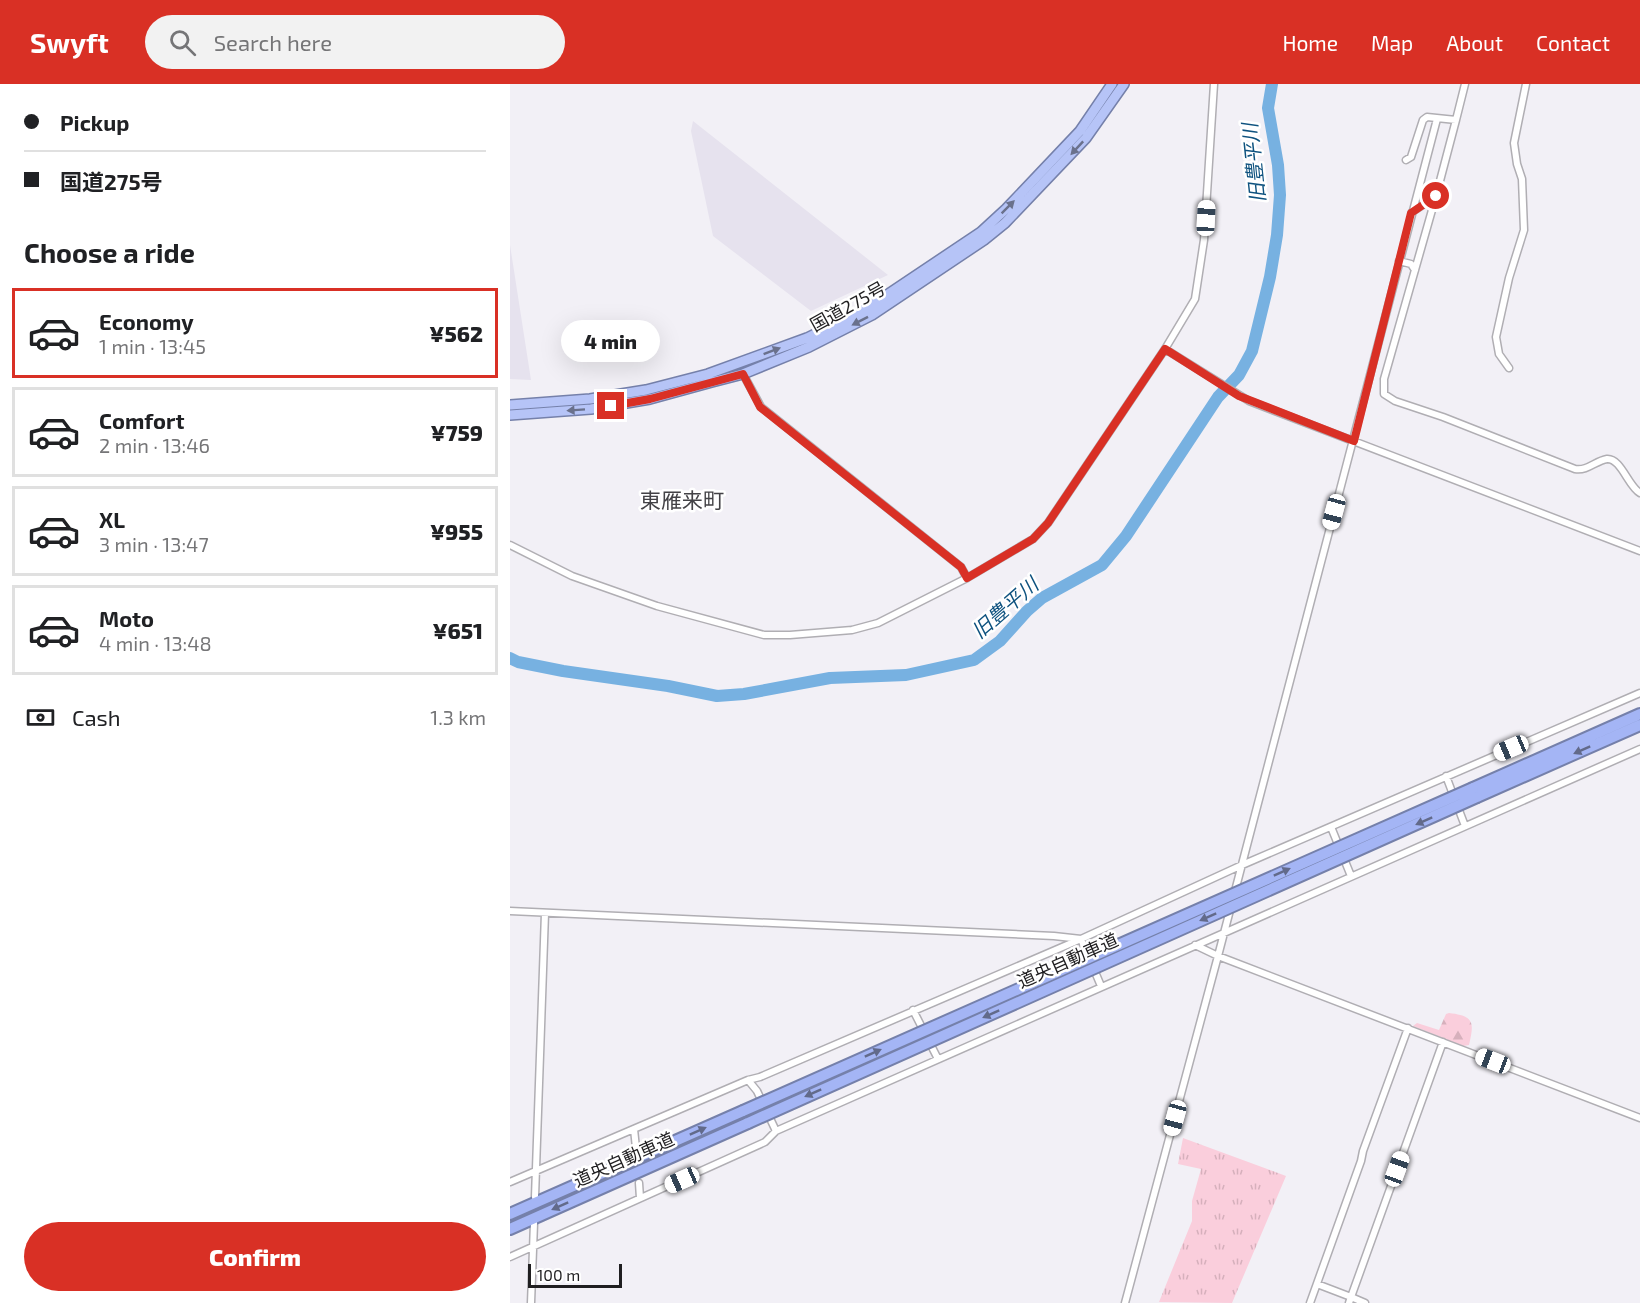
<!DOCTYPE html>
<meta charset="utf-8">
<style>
:root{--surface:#fff;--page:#f2f2f2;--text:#202124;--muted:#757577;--line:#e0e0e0;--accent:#d93025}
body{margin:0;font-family:"Exo 2","Noto Sans JP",sans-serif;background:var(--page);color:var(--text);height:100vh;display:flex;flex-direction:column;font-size:22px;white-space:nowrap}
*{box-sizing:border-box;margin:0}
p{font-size:20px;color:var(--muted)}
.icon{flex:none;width:33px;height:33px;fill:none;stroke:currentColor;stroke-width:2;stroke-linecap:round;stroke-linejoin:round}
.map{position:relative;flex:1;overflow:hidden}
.sheet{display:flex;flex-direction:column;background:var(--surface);width:510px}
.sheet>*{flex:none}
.hud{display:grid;align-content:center;height:132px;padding:0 24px;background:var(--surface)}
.scale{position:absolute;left:18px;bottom:15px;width:94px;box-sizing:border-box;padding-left:6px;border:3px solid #1f1e20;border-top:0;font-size:16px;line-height:21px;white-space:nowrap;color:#1f1e20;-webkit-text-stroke:4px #fff;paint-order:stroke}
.end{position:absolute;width:27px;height:27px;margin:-14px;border:8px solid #d93025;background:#fff;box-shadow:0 0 0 3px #fff}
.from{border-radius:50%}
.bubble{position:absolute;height:42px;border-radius:21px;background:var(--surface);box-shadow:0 6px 24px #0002;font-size:20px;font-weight:800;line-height:42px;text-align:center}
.car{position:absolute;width:18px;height:36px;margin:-18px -9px;border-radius:8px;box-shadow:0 0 4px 2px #0007;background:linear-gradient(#fff 24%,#345 0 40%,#fff 0 76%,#345 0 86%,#fff 0)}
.hud b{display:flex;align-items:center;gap:21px;height:57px;font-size:22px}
.hud b+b{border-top:2px solid var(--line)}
.hud i{width:15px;height:15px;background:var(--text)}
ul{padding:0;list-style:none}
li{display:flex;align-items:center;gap:18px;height:90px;margin:0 12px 9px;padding:0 12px;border:3px solid var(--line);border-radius:0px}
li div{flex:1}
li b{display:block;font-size:22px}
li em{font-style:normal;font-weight:800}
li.active{border-color:var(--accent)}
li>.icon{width:54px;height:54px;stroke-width:1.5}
h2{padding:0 24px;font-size:27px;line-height:72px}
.pay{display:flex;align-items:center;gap:15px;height:66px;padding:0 24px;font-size:22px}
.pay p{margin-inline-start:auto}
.cta{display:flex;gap:12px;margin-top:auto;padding:12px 24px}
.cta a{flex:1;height:69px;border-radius:36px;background:var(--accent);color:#fff;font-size:24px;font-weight:800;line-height:69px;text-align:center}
header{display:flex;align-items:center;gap:36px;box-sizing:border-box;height:84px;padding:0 30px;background:var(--accent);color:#fff}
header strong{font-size:28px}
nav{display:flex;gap:33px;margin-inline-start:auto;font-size:21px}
.search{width:420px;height:54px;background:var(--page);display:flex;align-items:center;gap:15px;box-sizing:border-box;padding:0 21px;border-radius:33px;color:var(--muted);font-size:22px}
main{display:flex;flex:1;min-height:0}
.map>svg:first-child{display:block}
</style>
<header>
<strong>Swyft</strong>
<div class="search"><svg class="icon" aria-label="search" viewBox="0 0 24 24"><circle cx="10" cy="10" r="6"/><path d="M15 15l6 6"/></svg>Search here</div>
<nav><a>Home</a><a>Map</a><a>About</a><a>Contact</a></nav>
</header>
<main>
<section class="sheet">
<div class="hud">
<b><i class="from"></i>Pickup</b>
<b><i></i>国道275号</b>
</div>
<h2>Choose a ride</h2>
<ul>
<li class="active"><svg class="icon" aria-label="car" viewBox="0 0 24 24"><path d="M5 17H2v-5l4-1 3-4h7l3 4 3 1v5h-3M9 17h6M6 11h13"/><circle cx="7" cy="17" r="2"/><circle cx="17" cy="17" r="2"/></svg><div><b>Economy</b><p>1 min · 13:45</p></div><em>¥562</em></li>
<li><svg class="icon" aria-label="car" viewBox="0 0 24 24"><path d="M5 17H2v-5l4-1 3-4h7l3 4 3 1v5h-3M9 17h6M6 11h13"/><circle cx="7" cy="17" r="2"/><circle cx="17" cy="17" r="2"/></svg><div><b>Comfort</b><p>2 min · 13:46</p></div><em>¥759</em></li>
<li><svg class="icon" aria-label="car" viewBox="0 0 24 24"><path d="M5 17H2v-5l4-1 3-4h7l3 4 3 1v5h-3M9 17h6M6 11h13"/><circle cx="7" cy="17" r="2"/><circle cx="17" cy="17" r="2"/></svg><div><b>XL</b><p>3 min · 13:47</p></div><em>¥955</em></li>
<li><svg class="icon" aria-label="car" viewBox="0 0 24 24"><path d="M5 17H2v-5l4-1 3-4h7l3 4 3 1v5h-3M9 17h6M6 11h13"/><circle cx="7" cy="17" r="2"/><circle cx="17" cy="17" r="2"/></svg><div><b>Moto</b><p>4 min · 13:48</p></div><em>¥651</em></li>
</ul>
<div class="pay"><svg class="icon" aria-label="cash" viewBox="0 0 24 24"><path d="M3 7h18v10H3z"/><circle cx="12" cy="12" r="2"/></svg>Cash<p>1.3 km</p></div>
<div class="cta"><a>Confirm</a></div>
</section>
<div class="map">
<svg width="1130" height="1219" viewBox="0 0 1130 1219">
<defs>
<pattern id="grass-tufts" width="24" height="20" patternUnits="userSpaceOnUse" patternTransform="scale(1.5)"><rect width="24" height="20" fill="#facedc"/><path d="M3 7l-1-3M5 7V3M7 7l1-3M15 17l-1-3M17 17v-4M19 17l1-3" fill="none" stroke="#d6b0bc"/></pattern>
<pattern id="forest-firs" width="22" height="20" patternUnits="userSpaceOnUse" patternTransform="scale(1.5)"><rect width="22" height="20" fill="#facedc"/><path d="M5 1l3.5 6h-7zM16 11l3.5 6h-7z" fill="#d6b0bc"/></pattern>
</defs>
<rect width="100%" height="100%" fill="#f2f0f6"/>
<path fill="#e6e2ee" d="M183 37 378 191 301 227 203 152 181 47Z
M0 161 21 296 0 295Z"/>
<path fill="url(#grass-tufts)" d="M673 1054 776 1092 722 1219 649 1218 682 1137V1117L691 1085 668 1080Z"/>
<path fill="url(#forest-firs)" d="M939 929C965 932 964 939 959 961L953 962 903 942 907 939 929 946 936 930Z"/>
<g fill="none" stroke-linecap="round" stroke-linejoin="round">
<path stroke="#77b1e1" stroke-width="12" d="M0 574 8 578 53 587 158 602 207 612 234 610 320 594 396 591 464 576 490 557 517 527 532 514 592 481 616 452 708 313 729 291 742 267 760 193 767 151 770 111 768 81 758 24 762 0"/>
<defs>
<path id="minor" d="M896 76 901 73 913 36 917 33 946 36 955 0
M926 112 874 295V310L885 317 933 333 1065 385C1078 387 1085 377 1097 375 1111 374 1118 402 1130 409
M902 128 926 112 946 36
M889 177 901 180 905 186
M655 265 739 317 1130 467
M999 284 989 270 986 253 999 194 1014 146 1012 95 1007 80 1004 59 1016 0
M233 290 251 323 451 483 457 494
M0 461 62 492 147 522 254 551H280L342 546 368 539 457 494 523 455 538 439 655 265 685 215 694 156 704 0
M936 692 955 742
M821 743 841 792
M0 827 544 852 571 855 591 902
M685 861 708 872 1130 1034
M403 926 428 975
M238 996 247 1007 266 1047
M124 1045 126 1064
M0 1098 238 996 250 993 571 855 732 781 1130 609
M129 1099 130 1114
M25 1113 35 829
M0 1173 255 1058 266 1047 334 1017 1130 665
M807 1200 841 1213 839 1219
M21 1219 24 1139
M615 1219 708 872 927 35
M800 1219 851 1077 853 1067 898 944
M855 1219 841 1213 933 958"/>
<path id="trunk" d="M0 321 80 315 136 306 198 290 297 254 359 223 471 148 496 125 570 47 602 0
M0 331 81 325 140 315 202 298 233 290 299 263 362 231 474 156 495 139 576 54 614 0"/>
<path id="motorway" d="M963 704 1130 630
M967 713 1130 641
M0 1130 233 1027
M0 1145 238 1039"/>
</defs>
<use href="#minor" stroke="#b0aeb3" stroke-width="9"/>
<use href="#trunk" stroke="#7580aa" stroke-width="12"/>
<use href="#motorway" stroke="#7580aa" stroke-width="14"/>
<use href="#minor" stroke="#fff" stroke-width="6"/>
<use href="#trunk" stroke="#b6c4f7" stroke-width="9"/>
<use href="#motorway" stroke="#a4b5f5" stroke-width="10"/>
<defs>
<path id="motorway-bridge" d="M233 1027 963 704
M238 1039 967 713"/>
</defs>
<use href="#motorway-bridge" stroke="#7580aa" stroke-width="14" stroke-linecap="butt"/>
<use href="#motorway-bridge" stroke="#a4b5f5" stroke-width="10"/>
</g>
<defs><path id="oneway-solid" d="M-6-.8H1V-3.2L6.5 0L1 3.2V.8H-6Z" transform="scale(1.5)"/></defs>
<g fill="#6a718c">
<use href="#oneway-solid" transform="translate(567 64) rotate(133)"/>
<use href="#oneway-solid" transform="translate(498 123) rotate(-45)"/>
<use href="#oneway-solid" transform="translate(350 237) rotate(153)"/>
<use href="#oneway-solid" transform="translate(262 267) rotate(-21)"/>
<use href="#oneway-solid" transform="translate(66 326) rotate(176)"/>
</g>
<g fill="#626a8a">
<use href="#oneway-solid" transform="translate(1072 666) rotate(156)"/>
<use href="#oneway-solid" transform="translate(914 737) rotate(156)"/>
<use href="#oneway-solid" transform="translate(772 788) rotate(-24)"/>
<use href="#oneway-solid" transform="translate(698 833) rotate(156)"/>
<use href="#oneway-solid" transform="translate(481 930) rotate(156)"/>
<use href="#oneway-solid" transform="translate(363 969) rotate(-24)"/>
<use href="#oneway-solid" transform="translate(303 1009) rotate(156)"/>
<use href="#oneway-solid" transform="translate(188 1047) rotate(-24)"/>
<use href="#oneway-solid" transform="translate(50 1122) rotate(156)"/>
</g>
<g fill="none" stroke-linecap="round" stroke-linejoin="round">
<path stroke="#d93025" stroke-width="8" d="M101 322 140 315 233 290 250 323 451 483 457 494 523 455 538 439 655 265 729 312 844 357 901 129 926 112"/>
</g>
<g text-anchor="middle" stroke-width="5" stroke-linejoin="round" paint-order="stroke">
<g font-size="18" fill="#1f1e20" stroke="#fff">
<text transform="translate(338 223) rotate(-29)" y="6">国道275号</text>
<text transform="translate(558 877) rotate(-24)" y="6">道央自動車道</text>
<text transform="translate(114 1076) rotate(-24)" y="6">道央自動車道</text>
</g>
<g font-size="20" font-style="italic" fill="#0e527f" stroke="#fff">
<text transform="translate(744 79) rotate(-96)" y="7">旧豊平川</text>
<text transform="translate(495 524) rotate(-41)" y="7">旧豊平川</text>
</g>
<g font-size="21" fill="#434246" stroke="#fff">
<text x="172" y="424">東雁来町</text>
</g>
</g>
</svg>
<div class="scale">100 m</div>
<i class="end from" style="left:926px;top:112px"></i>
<i class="end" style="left:101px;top:322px"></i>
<div class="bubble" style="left:51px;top:236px;width:99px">4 min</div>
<i class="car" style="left:696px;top:134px;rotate:3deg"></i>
<i class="car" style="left:824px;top:428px;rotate:195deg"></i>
<i class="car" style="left:1001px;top:664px;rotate:247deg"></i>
<i class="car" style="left:983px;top:977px;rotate:291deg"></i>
<i class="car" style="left:665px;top:1034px;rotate:195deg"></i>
<i class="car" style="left:887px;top:1085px;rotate:20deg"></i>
<i class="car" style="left:172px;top:1096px;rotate:246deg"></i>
</div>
</main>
